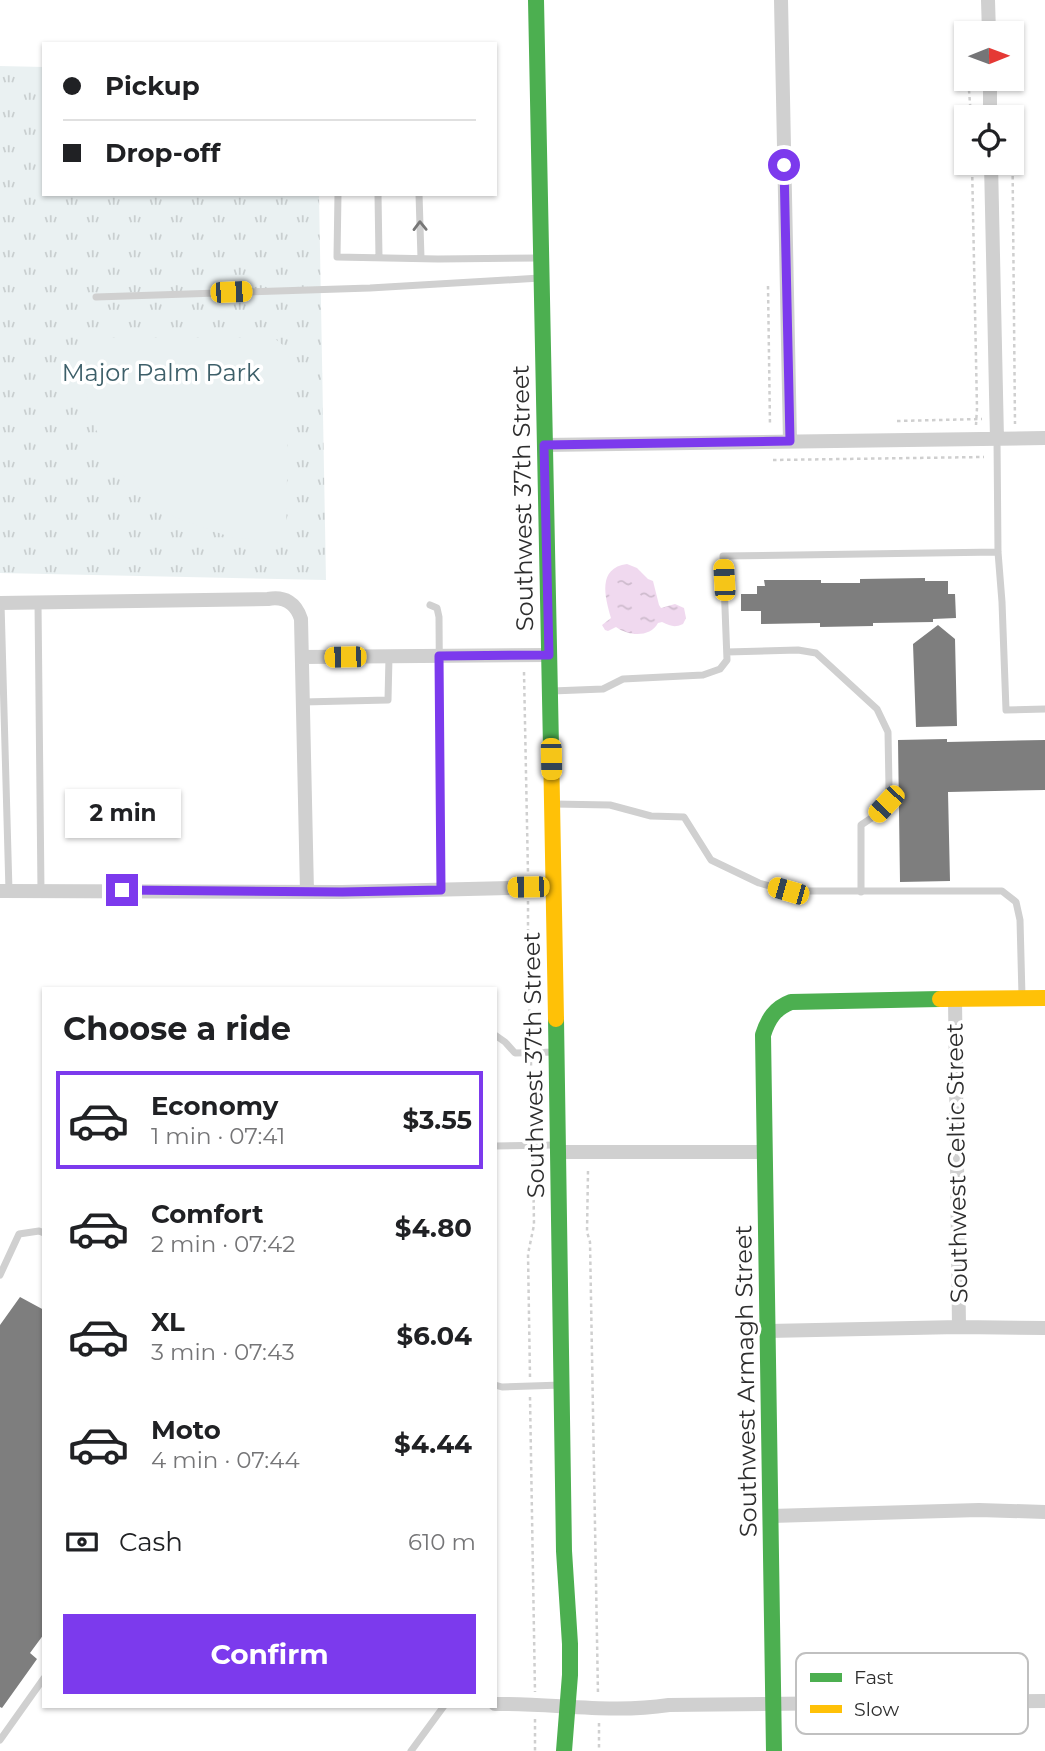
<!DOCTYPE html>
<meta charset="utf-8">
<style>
:root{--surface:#fff;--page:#f6f6f6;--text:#202124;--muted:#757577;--line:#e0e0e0;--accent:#7c3aed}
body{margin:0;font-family:Montserrat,sans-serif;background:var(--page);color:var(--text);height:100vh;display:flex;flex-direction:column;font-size:26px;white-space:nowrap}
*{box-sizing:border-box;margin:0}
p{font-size:23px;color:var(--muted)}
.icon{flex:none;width:38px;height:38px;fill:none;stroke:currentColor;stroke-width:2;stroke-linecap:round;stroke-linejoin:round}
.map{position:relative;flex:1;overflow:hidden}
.panel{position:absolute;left:42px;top:987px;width:455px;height:721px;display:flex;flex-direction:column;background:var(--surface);border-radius:0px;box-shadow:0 2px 5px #0004}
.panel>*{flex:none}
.guide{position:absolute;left:42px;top:42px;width:455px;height:154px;border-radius:0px;box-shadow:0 2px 5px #0004;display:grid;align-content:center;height:154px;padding:0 21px;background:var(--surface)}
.needle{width:46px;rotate:89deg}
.tools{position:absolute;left:954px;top:21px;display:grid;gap:14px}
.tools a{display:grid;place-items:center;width:70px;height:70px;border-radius:0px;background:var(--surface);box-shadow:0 2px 5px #0004;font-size:35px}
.end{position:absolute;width:32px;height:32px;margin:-16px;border:9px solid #7c3aed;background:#fff;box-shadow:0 0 0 4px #fff}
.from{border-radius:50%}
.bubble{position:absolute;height:49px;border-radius:0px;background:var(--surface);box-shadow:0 2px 5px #0004;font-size:23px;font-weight:700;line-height:49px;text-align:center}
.car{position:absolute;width:21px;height:42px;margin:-21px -10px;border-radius:9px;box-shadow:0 0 5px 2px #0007;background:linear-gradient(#f5c518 24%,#345 0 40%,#f5c518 0 76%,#345 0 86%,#f5c518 0)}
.guide b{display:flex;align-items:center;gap:24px;height:66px;font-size:26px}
.guide b+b{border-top:2px solid var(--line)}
.guide i{width:18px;height:18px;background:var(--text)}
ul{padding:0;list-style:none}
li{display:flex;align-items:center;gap:21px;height:98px;margin:0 14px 10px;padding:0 7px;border:4px solid transparent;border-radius:0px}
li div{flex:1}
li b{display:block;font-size:26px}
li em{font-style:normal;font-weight:700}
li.selected{border-color:var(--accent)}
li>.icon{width:63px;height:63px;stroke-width:1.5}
h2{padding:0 21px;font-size:32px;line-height:84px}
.pay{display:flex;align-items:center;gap:18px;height:77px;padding:0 21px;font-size:26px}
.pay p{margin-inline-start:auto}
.button{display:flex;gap:14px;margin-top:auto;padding:14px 21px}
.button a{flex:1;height:80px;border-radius:0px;background:var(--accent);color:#fff;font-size:28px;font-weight:700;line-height:80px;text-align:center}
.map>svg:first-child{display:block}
</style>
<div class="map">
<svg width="1045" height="1751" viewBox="0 0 1045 1751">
<defs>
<pattern id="grass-tufts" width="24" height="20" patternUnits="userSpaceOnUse" patternTransform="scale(1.75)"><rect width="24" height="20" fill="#eaf1f2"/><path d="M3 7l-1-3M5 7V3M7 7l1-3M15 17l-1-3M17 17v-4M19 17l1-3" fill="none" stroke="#c9cfd0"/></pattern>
<pattern id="water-ripples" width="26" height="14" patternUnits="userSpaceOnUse" patternTransform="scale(1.75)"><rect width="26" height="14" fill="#f0d9ef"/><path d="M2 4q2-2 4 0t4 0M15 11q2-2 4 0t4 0" fill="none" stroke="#cebbcd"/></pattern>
</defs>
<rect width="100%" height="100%" fill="#fff"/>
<path fill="url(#grass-tufts)" d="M0 66 44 67V194H319L326 580 0 573Z"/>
<path fill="#eaf1f2" d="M78 338H274L289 350 286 543 230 537 174 517 123 475 95 428 82 378Z"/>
<path fill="url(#water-ripples)" d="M627 564 637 568 648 579 653 581 659 605 661 608 675 604 684 608 686 618 683 624C674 628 671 626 662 622L658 623C650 638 628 636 616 627L608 631 605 630 602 625 611 618C605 597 597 568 627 564Z"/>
<path fill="#7e7e7e" d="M925 578V581H948V594H955L956 618 933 619V622L873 623V626L820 627V623L761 624V611H741V594H757V586H765L764 580H821V583H860V579Z
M938 625 955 639 957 726 916 727 913 644Z
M947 739V742L1045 740V790L948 792 950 881 900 882 898 740Z
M20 1297 44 1310 42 1313 44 1315V1634L30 1653 37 1659 2 1708 0 1707V1325Z"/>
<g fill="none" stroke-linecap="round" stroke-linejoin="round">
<path stroke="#cfcfcf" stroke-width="2.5" stroke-dasharray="3.5 3.5" stroke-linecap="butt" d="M969 90 971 117
M1012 106 1015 424
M972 163 977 408 976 425
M768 286 770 426
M897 421 982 419
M773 460 984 457
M524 672 528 874
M528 901V962L536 977 529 991 530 1041
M531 1062 532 1136
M588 1171 587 1232 590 1242 598 1695
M530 1377 528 1254 534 1225 533 1157
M530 1397 535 1692
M535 1719V1751
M599 1723V1751"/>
<path stroke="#d0d0d0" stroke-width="7" d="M338 194 337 257 438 259 539 258
M378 194 379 257
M419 194 421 258
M96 297 370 288 540 278
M997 439 998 552 1002 602 1006 710 1045 709
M1 603 9 891
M38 603 41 891
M430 605 437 608 439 617 441 890
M727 652 798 650 816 653 877 709 888 732 889 787 886 804 876 815 861 825V892
M552 691 603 689 623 679 703 675 720 669 727 660 723 556 998 552
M303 702 388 700 389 657
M553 804 610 805 651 816 684 817 711 860 759 883 788 891H1002L1016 902 1020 920 1022 996
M495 1035 505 1042 515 1053 555 1052
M495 1146 556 1145
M0 1275 19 1234 39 1231 44 1233
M495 1385 502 1387 562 1385
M0 1740 44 1678
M411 1751 444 1706"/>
<path stroke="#d0d0d0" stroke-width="14" d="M781 0 790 441
M988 0 989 33
M990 79V117
M991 163 997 439
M544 445 1045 438
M0 603 268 599C285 596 296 603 301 619L307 892
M302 657 549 655
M0 891 342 892 554 887
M955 999 959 1327
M557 1152H765
M768 1331 959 1327 1045 1328
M771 1516 979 1510 1045 1512
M495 1704C554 1703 610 1714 669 1705L1045 1701"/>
<path stroke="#4caf50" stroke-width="16" d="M536 0 551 747
M556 1019 564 1551 570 1644V1675L564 1751
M774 1751 763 1035C768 1019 775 1008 791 1002L940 999"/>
<path stroke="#ffc107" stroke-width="16" d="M551 747 556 1019
M940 999 1045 998"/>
</g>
<defs><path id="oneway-chevron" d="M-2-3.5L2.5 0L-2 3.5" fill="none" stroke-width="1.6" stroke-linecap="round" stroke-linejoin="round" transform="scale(1.75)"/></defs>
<use stroke="#777" href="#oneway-chevron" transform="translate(420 226) rotate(-91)"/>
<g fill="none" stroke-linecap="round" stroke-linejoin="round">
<path stroke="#7c3aed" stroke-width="9" d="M122 890 342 892 441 890 439 656 549 655 544 445 790 441 784 165"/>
</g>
<g text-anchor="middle" stroke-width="7" stroke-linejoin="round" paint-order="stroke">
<g font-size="24" fill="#3d5f69" stroke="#fff">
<text x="161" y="381">Major Palm Park</text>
</g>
<g font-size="24" fill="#2e2e2e" stroke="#fff">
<text transform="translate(523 498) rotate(-91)" y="8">Southwest 37th Street</text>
<text transform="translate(534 1065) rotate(-91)" y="8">Southwest 37th Street</text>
<text transform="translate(957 1163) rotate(-91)" y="8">Southwest Celtic Street</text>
<text transform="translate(746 1381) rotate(-91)" y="8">Southwest Armagh Street</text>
</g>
</g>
<rect x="796" y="1653" width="232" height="81" rx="10" fill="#fff" stroke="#c0c0c0" stroke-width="2"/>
<rect x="810" y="1673" width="32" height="9" fill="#4caf50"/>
<rect x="810" y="1705" width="32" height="8" fill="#ffc107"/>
<g font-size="19" fill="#2e2e2e">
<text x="854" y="1684">Fast</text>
<text x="854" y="1716">Slow</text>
</g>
</svg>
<div class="tools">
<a><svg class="needle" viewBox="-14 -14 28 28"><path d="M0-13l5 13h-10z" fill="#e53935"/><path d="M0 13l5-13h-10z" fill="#757577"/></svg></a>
<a><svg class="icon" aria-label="locate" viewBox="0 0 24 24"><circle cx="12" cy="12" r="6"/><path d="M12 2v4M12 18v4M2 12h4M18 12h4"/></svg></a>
</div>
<i class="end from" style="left:784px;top:165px"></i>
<i class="end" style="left:122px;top:890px"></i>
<div class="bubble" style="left:65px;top:789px;width:116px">2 min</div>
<i class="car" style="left:231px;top:292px;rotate:88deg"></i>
<i class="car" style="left:724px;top:580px;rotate:357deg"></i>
<i class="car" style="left:345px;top:657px;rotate:269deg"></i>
<i class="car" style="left:551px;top:759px;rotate:179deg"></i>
<i class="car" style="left:886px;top:804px;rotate:223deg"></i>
<i class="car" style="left:528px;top:887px;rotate:269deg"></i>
<i class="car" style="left:788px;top:891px;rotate:286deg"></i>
<div class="guide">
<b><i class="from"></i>Pickup</b>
<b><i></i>Drop-off</b>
</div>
<section class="panel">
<h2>Choose a ride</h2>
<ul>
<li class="selected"><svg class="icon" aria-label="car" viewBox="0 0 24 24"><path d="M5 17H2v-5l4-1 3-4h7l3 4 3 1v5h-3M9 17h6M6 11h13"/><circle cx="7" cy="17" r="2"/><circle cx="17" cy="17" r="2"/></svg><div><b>Economy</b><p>1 min · 07:41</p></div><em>$3.55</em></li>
<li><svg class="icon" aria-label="car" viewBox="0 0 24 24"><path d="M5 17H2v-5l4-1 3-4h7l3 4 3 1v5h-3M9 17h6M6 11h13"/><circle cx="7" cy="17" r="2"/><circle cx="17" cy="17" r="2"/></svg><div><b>Comfort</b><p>2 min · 07:42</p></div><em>$4.80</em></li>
<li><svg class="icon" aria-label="car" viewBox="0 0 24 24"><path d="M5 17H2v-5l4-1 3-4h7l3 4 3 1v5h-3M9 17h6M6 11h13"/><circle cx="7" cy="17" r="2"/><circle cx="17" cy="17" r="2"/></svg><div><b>XL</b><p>3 min · 07:43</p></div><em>$6.04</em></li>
<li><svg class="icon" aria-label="car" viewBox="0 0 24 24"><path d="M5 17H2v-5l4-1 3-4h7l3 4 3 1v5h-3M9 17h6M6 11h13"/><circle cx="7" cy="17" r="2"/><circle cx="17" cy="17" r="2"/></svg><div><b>Moto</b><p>4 min · 07:44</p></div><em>$4.44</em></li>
</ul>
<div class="pay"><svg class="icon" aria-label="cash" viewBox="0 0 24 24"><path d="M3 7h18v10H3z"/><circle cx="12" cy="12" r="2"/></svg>Cash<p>610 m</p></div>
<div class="button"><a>Confirm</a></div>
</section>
</div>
